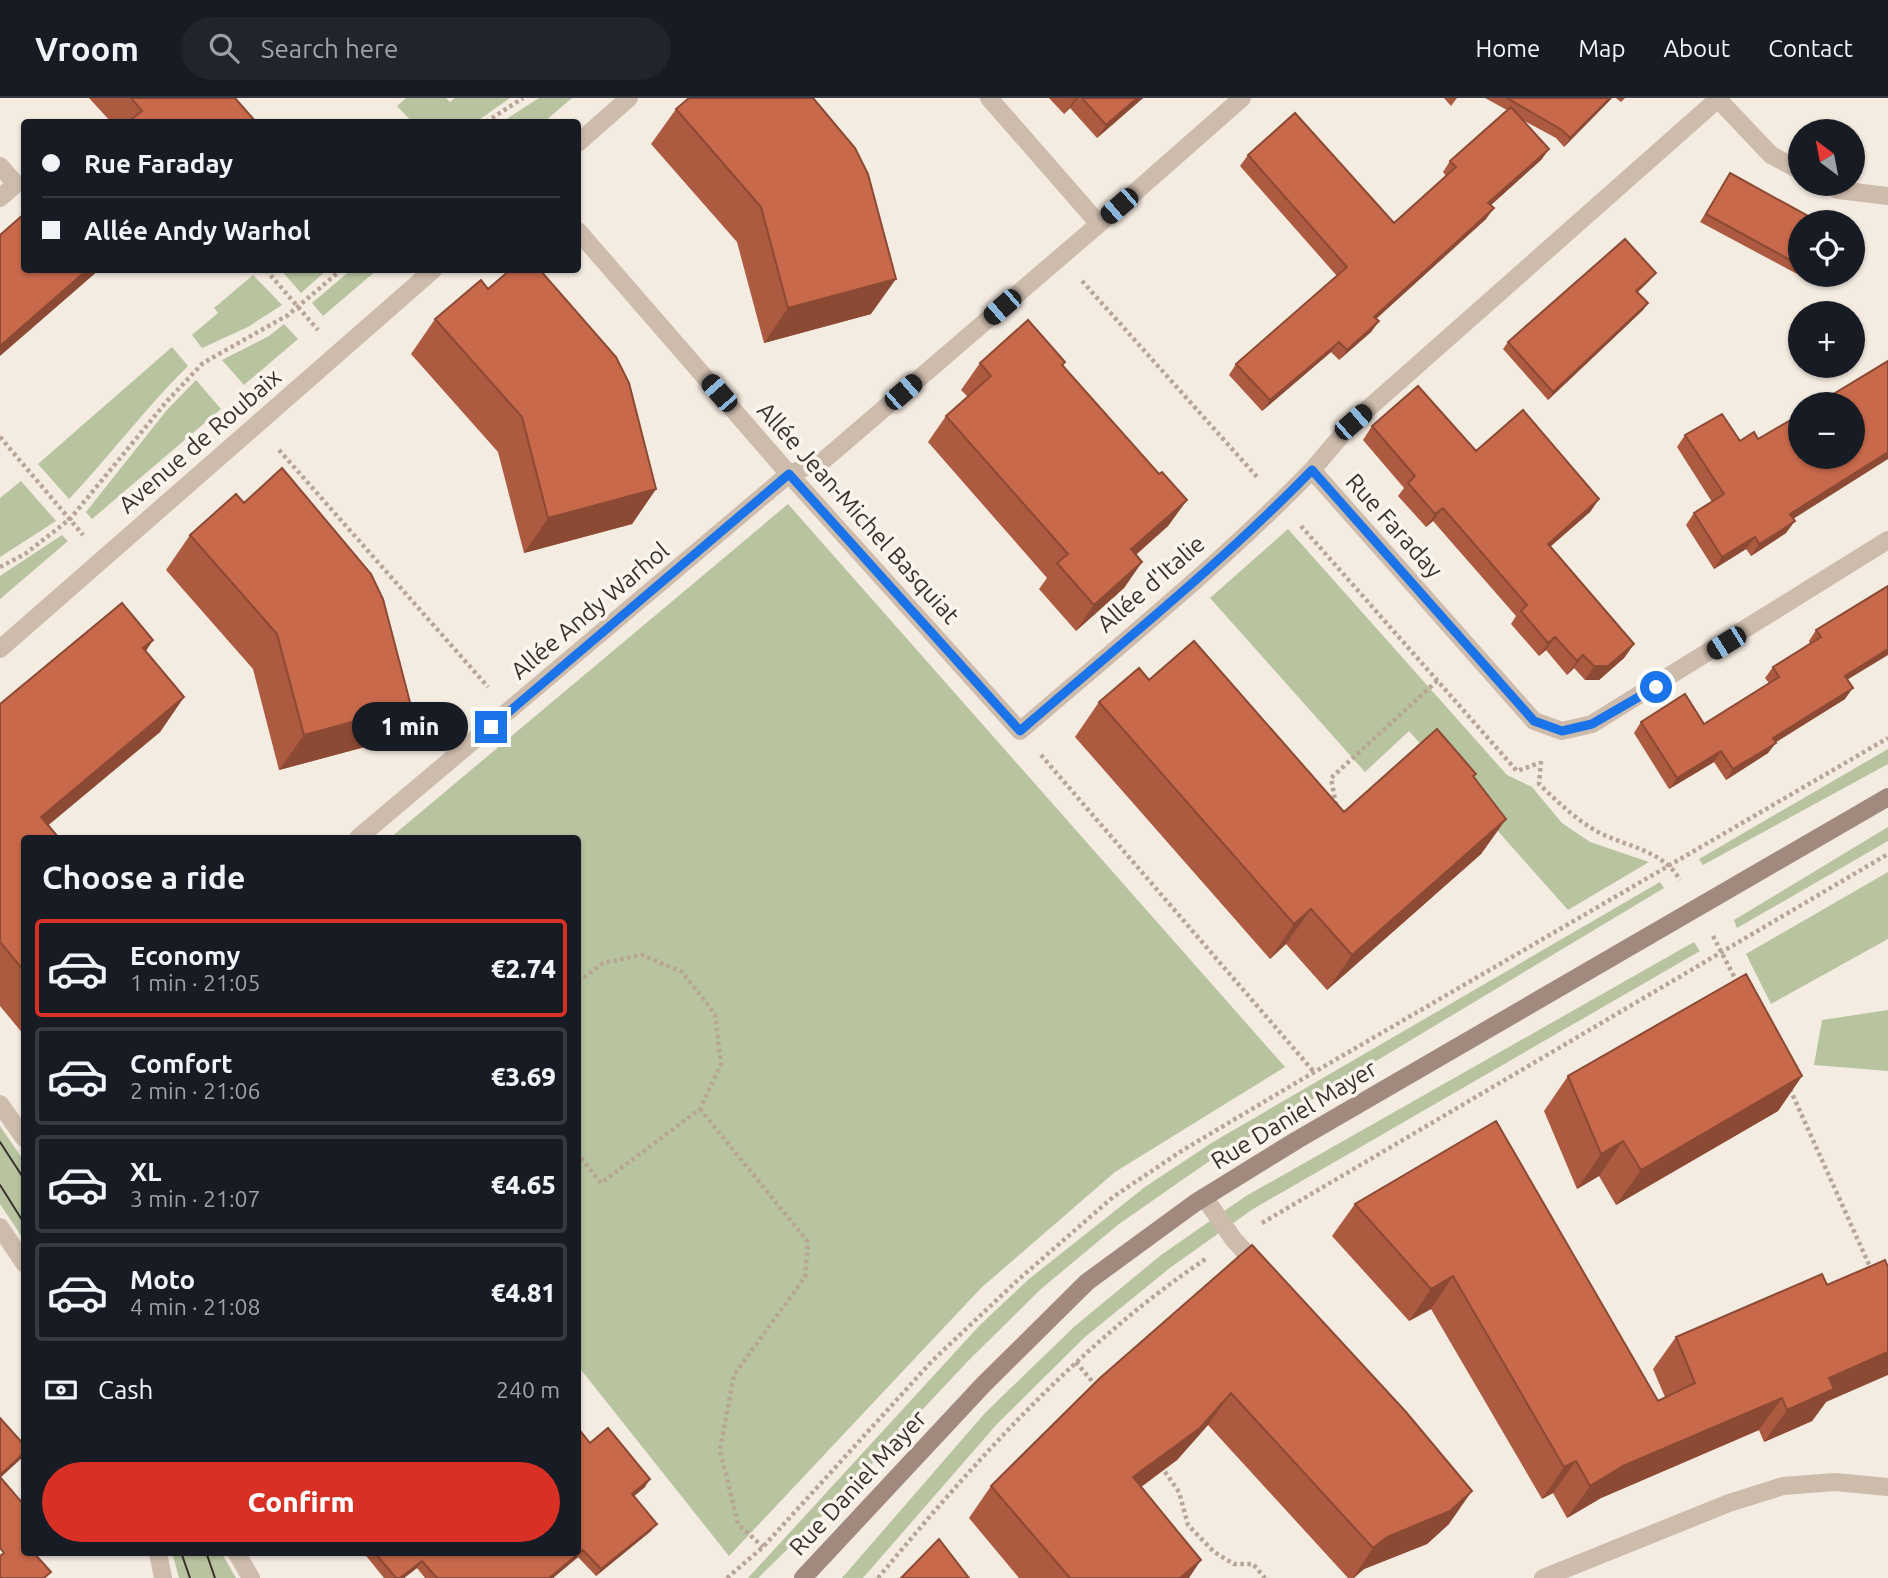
<!DOCTYPE html>
<meta charset="utf-8">
<style>
:root{--surface:#171b24;--page:#20242c;--text:#f1f3f6;--muted:#9ea1a6;--line:#363941;--accent:#d93025}
body{margin:0;font-family:Ubuntu,sans-serif;background:var(--page);color:var(--text);height:100vh;display:flex;flex-direction:column;font-size:26px;white-space:nowrap}
*{box-sizing:border-box;margin:0}
p{font-size:23px;color:var(--muted)}
.icon{flex:none;width:38px;height:38px;fill:none;stroke:currentColor;stroke-width:2;stroke-linecap:round;stroke-linejoin:round}
.map{position:relative;flex:1;overflow:hidden}
.panel{position:absolute;left:21px;top:737px;width:560px;height:721px;display:flex;flex-direction:column;background:var(--surface);border-radius:7px;box-shadow:0 2px 5px #0004}
.panel>*{flex:none}
.top-card{position:absolute;left:21px;top:21px;width:560px;height:154px;border-radius:7px;box-shadow:0 2px 5px #0004;display:grid;align-content:center;height:154px;padding:0 21px;background:var(--surface)}
.needle{width:46px;rotate:328deg}
.controls{position:absolute;left:1788px;top:21px;display:grid;gap:14px}
.controls a{display:grid;place-items:center;width:77px;height:77px;border-radius:50%;background:var(--surface);box-shadow:0 2px 5px #0004;font-size:35px}
.end{position:absolute;width:32px;height:32px;margin:-16px;border:9px solid #1a73e8;background:#fff;box-shadow:0 0 0 4px #fff}
.from{border-radius:50%}
.bubble{position:absolute;height:49px;border-radius:24px;background:var(--surface);box-shadow:0 2px 5px #0004;font-size:23px;font-weight:800;line-height:49px;text-align:center}
.car{position:absolute;width:21px;height:42px;margin:-21px -10px;border-radius:9px;box-shadow:0 0 5px 2px #0007;background:linear-gradient(#222 24%,#8ab4d8 0 40%,#222 0 76%,#8ab4d8 0 86%,#222 0)}
.top-card b{display:flex;align-items:center;gap:24px;height:66px;font-size:26px}
.top-card b+b{border-top:2px solid var(--line)}
.top-card i{width:18px;height:18px;background:var(--text)}
ul{padding:0;list-style:none}
li{display:flex;align-items:center;gap:21px;height:98px;margin:0 14px 10px;padding:0 7px;border:4px solid var(--line);border-radius:7px}
li div{flex:1}
li b{display:block;font-size:26px}
li em{font-style:normal;font-weight:800}
li.selected{border-color:var(--accent)}
li>.icon{width:63px;height:63px;stroke-width:1.5}
h2{padding:0 21px;font-size:32px;line-height:84px}
.pay{display:flex;align-items:center;gap:18px;height:77px;padding:0 21px;font-size:26px}
.pay p{margin-inline-start:auto}
.cta{display:flex;gap:14px;margin-top:auto;padding:14px 21px}
.cta a{flex:1;height:80px;border-radius:42px;background:var(--accent);color:#fff;font-size:28px;font-weight:800;line-height:80px;text-align:center}
header{display:flex;align-items:center;gap:42px;box-sizing:border-box;height:98px;padding:0 35px;background:var(--surface);border-bottom:2px solid var(--line)}
header strong{font-size:33px}
nav{display:flex;gap:38px;margin-inline-start:auto;font-size:24px}
.search{width:490px;height:63px;background:var(--page);display:flex;align-items:center;gap:18px;box-sizing:border-box;padding:0 24px;border-radius:38px;color:var(--muted);font-size:26px}
.map>svg:first-child{display:block}
</style>
<header>
<strong>Vroom</strong>
<div class="search"><svg class="icon" aria-label="search" viewBox="0 0 24 24"><circle cx="10" cy="10" r="6"/><path d="M15 15l6 6"/></svg>Search here</div>
<nav><a>Home</a><a>Map</a><a>About</a><a>Contact</a></nav>
</header>
<div class="map">
<svg width="1888" height="1480" viewBox="0 0 1888 1480">
<rect width="100%" height="100%" fill="#f4ebe1"/>
<path fill="#b8c4a0" d="M406 0H446L450 4 455 0H510L476 24H412L397 8Z
M539 0H572L544 24H502Z
M281 172H327L301 195Z
M351 172H377L323 218 312 205Z
M253 177 282 207 248 229 202 250 192 237 218 215 214 210Z
M284 226 298 241 244 287 222 262 269 238Z
M172 249 188 268C145 310 110 358 69 401L38 366Z
M196 282 221 311 92 421 86 414 166 313Z
M21 383 56 423 0 459V400Z
M788 406 1285 969 1115 1074 981 1190 729 1458 578 1268V740H390Z
M1288 431 1507 677 1532 689 1562 725 1590 744 1649 764 1568 812 1409 633 1365 674 1210 500Z
M62 437 68 443 0 501V478Z
M1888 651V666L1703 767 1699 761Z
M1888 729V743L1737 830 1734 822Z
M1888 774V841L1771 906 1746 856Z
M1660 784 1664 790 1208 1064 1119 1126 1041 1191 968 1263 834 1406 758 1480H748L980 1227 1029 1181 1145 1089 1213 1044Z
M1694 844 1700 853 1253 1111 1171 1169 1085 1239 997 1326 863 1480H842L985 1315 1075 1228 1161 1157 1246 1098Z
M1888 912V973L1814 967 1822 922Z
M0 1028 24 1063V1142L0 1106Z
M172 1454H221L236 1480H179Z"/>
<g fill="none" stroke-linecap="round" stroke-linejoin="round">
<path stroke="#b9a596" stroke-width="4.5" stroke-dasharray="3.5 3.5" stroke-linecap="butt" d="M486 24 523 0
M266 172 318 232
M1082 183 1258 380
M0 339 83 437
M279 352 488 589
M1301 428 1517 673 1539 665
M0 469 25 456 70 421 167 303 203 265 288 217 341 172
M1041 657 1314 974
M1541 663 1539 686C1558 704 1575 721 1598 734 1627 749 1663 752 1680 782
M1336 707 1331 680 1438 582
M1713 838 1738 886
M578 884 603 865 642 857 682 874 715 916 721 966 700 1011 601 1085 578 1056
M1790 991 1871 1171
M700 1011 808 1144 805 1179 734 1277 720 1352 738 1426 763 1449
M1262 1125 1888 756
M1076 1264 1096 1288
M1161 1368 1179 1394 1188 1427 1214 1454 1234 1466H1253L1265 1480
M727 1480 763 1449 932 1263 1019 1181 1113 1099 1183 1052 1299 983 1888 640
M878 1480C975 1363 1080 1245 1207 1160"/>
<path stroke="#cdbbac" stroke-width="18" d="M1204 1099 1234 1142 1261 1171"/>
<path stroke="#cdbbac" stroke-width="18" d="M989 0 1099 126 1242 0
M1717 0 1771 57 1801 73
M1718 1 1353 324 1312 372 1534 623 1562 633 1592 626 1888 442
M578 45 629 0
M0 68 16 86 0 100
M1826 86 1838 92 1888 98
M578 133 789 376 1020 633C1118 548 1221 466 1312 372
M0 551 433 172
M358 740 789 376 824 362 1099 126
M0 1006 24 1040
M0 1129 24 1165
M158 1454 163 1480
M236 1454 251 1480
M1543 1480 1729 1405 1783 1388 1835 1384 1888 1389"/>
<path stroke="#a18a7d" stroke-width="18" d="M803 1480 983 1287 1087 1184 1195 1105 1297 1042 1888 699"/>
<path stroke="#3b302b" stroke-width="2" d="M0 1044 24 1081
M0 1087 24 1125
M181 1454 190 1480
M206 1454 215 1480"/>
</g>
<path fill="#ac5a40" d="M89 0H235L255 24H111Z
M1049 0H1143L1097 40 1070 10 1064 16Z
M1444 0H1457L1451 8Z
M1485 0H1612L1564 49 1556 40 1521 21 1549 51 1541 62 1491 107 1486 121 1376 221 1379 223 1371 234 1339 262 1331 254 1262 313 1229 277 1236 266 1337 178 1240 68 1248 57 1394 125 1446 78 1443 74 1450 63 1507 12Z
M1616 0H1625L1621 4Z
M676 11 871 216 764 245 737 144 651 46Z
M1730 75 1801 124V175L1799 177 1700 124Z
M1650 182 1638 194 1648 205 1643 212 1548 302 1503 251 1508 244Z
M488 191 656 391 632 426 524 455 498 354 411 256 435 221Z
M980 265 1062 268 1159 376 1187 402 1168 428 1136 457 1142 464 1124 490 1076 533 1039 491 1047 480 928 344 946 318 968 299 961 292Z
M1372 328 1476 353 1599 401 1590 414 1550 449 1634 546 1624 560 1599 582H1585L1574 570 1567 577 1546 552 1539 558 1511 526 1516 518 1433 423 1426 429 1398 398 1404 390 1363 342Z
M1685 337 1793 421 1786 435 1751 458 1746 451 1714 471 1686 427 1694 415 1712 404 1677 349Z
M244 405 387 643 279 672 253 571 166 472 190 437Z
M1816 532 1847 582 1845 601 1775 644 1768 655 1726 682 1714 664 1669 691 1634 635 1641 624 1704 626 1769 585 1765 580 1773 569 1810 545 1809 543Z
M153 542 146 553 184 599 160 634 48 727 24 740V937L0 908V606Z
M1149 582 1344 714 1474 679 1506 721 1481 756 1327 892 1286 846 1270 861 1075 639 1099 604Z
M1568 978H1802L1778 1013 1616 1107 1599 1078 1577 1091 1544 1013Z
M1355 1106 1658 1303 1665 1299 1653 1271 1676 1239 1826 1304 1812 1323 1764 1344 1759 1332 1601 1400 1567 1420 1553 1395 1542 1401 1431 1211 1409 1223 1332 1138Z
M1252 1147 1449 1426 1427 1446 1364 1471 1354 1480H1348L1208 1327 1177 1362 1141 1389 1189 1480H1019L969 1420 991 1388Z
M590 1345 645 1389 634 1398 651 1433 596 1478 578 1459 553 1480H425L417 1470 404 1480H384L363 1454H578Z"/>
<path fill="#8c4a34" d="M1076 0H1078L1070 10 1064 16Z
M1137 0H1143L1097 40 1106 27Z
M1610 0H1612L1564 49 1570 40Z
M1549 51 1541 62 1481 116 1488 105Z
M1494 110 1486 121 1367 229 1374 219Z
M87 172H99L0 258V248Z
M1656 175 1650 182 1631 200 1636 193Z
M896 181 871 216 764 245 788 210Z
M1648 205 1643 212 1548 302 1553 294Z
M1379 223 1371 234 1339 262 1347 252Z
M1339 244 1331 254 1262 313 1270 302Z
M1888 354V361L1782 428 1790 416Z
M656 391 632 426 524 455 548 420Z
M1599 401 1590 414 1538 459 1548 446Z
M1187 402 1168 428 1112 477 1131 451Z
M1443 410 1433 423 1426 429 1435 416Z
M1795 423 1786 435 1751 458 1759 446Z
M1755 439 1746 451 1714 471 1722 459Z
M1142 464 1124 490 1076 533 1094 507Z
M1555 539 1546 552 1539 558 1548 545Z
M153 542 129 577 143 550Z
M1634 546 1624 560 1599 582H1585L1594 568Z
M1888 551V557L1837 588 1845 578Z
M1583 557 1574 570 1567 577 1577 563Z
M1853 590 1845 601 1765 651 1773 640Z
M184 599 160 634 33 740 41 719Z
M411 608 387 643 279 672 304 637Z
M1776 645 1768 655 1726 682 1733 671Z
M1721 653 1714 664 1669 691 1677 680Z
M1506 721 1481 756 1327 892 1352 857Z
M1311 811 1286 846 1270 861 1294 826Z
M1802 978 1778 1013 1616 1107 1641 1072Z
M1623 1043 1599 1078 1577 1091 1601 1056Z
M1453 1178 1431 1211 1409 1223 1431 1191Z
M1888 1254V1277L1826 1304 1812 1323 1764 1344 1787 1312 1829 1280Z
M1231 1295 1208 1327 1177 1362 1110 1412 1133 1379Z
M1782 1300 1759 1332 1601 1400 1567 1420 1590 1388 1623 1368Z
M24 1355 23 1359 0 1380V1377Z
M1576 1363 1553 1395 1542 1401 1564 1369Z
M650 1381 645 1389 627 1404 632 1396Z
M1472 1393 1449 1426 1427 1446 1364 1471 1353 1480 1373 1450 1387 1439Z
M657 1426 651 1433 596 1478 601 1471Z
M583 1452 578 1459 553 1480H549Z
M1201 1462 1189 1480H1180Z
M422 1463 417 1470 404 1480H400Z"/>
<path fill="#c8694b" stroke="#8c4a34" stroke-width="2" d="M131 0H235L256 24H128L142 13Z
M689 0H813L855 50 868 76 896 181 788 210 761 109 676 11Z
M1082 0H1137L1106 27Z
M1507 0H1610L1570 40 1562 32Z
M1511 9 1549 51 1488 105 1494 110 1374 219 1379 223 1347 252 1339 244 1270 302 1236 266 1347 169 1248 57 1295 15 1394 125 1456 69 1450 63Z
M1730 75 1819 124H1801V168L1706 116Z
M24 116V172H87L0 248V137Z
M1625 141 1656 175 1636 193 1648 205 1553 294 1508 244Z
M510 172H540L616 259 629 285 656 391 548 420 522 319 435 221 481 182 488 191Z
M1028 222 1065 264 1062 267 1159 376 1162 374 1187 402 1131 451 1142 464 1094 507 1057 465 1068 456 946 318 991 278 980 265Z
M1888 263V354L1790 416 1795 423 1777 435 1759 446 1755 439 1722 459 1694 415 1724 396 1685 337 1722 316 1740 343 1754 334 1758 341 1801 316V359H1853V306H1817Z
M1418 288 1476 353 1523 312 1599 401 1548 446 1634 546 1608 568H1594L1583 557 1577 563 1555 539 1548 545 1521 513 1527 507 1443 410 1435 416 1408 385 1415 378 1372 328Z
M282 370 371 476 383 501 411 608 304 637 277 536 190 437 236 396 244 405Z
M1888 488V551L1845 578 1853 590 1773 640 1776 645 1733 671 1721 653 1677 680 1641 624 1685 596 1704 626 1779 579 1773 569 1821 539 1816 532Z
M122 505 153 542 143 550 184 599 41 719 59 740H24V873L0 844V606Z
M1194 543 1344 714 1437 631 1476 676 1473 678 1506 721 1352 857 1311 811 1294 826 1099 604 1139 570 1149 582Z
M1746 876 1802 978 1641 1072 1623 1043 1601 1056 1568 978Z
M1496 1023 1658 1303 1695 1285 1676 1239 1822 1176 1827 1187 1885 1162 1888 1169V1254L1829 1280 1834 1291 1787 1312 1782 1300 1623 1368 1590 1388 1576 1363 1564 1369 1453 1178 1431 1191 1355 1106Z
M1252 1147 1406 1314 1472 1393 1450 1413 1387 1439 1373 1450 1231 1295 1200 1330 1133 1379 1201 1462 1180 1480H1070L991 1388 1100 1280Z
M0 1320 24 1347V1355L0 1377Z
M578 1330 590 1345 608 1330 650 1381 632 1396 657 1426 601 1471 583 1452 549 1480H437L422 1463 400 1480H396L374 1454H578Z
M0 1379 24 1407V1438L22 1441 24 1444V1454H33L51 1474 44 1480H0V1458L4 1455 0 1450Z
M939 1441 969 1480H901Z"/>
<g fill="none" stroke-linecap="round" stroke-linejoin="round">
<path stroke="#1a73e8" stroke-width="9" d="M491 629 789 376 1020 633C1118 548 1221 466 1312 372L1534 623 1562 633 1592 626 1656 589"/>
</g>
<g text-anchor="middle" stroke-width="7" stroke-linejoin="round" paint-order="stroke">
<g font-size="24" fill="#3b302b" stroke="#fbf5ee">
<text transform="translate(200 343) rotate(-41)" y="8">Avenue de Roubaix</text>
<text transform="translate(858 415) rotate(48)" y="8">Allée Jean-Michel Basquiat</text>
<text transform="translate(1394 428) rotate(48)" y="8">Rue Faraday</text>
<text transform="translate(1151 486) rotate(-41)" y="8">Allée d'Italie</text>
<text transform="translate(590 513) rotate(-40)" y="8">Allée Andy Warhol</text>
<text transform="translate(1294 1017) rotate(-31)" y="8">Rue Daniel Mayer</text>
<text transform="translate(858 1385) rotate(-47)" y="8">Rue Daniel Mayer</text>
</g>
</g>
</svg>
<div class="controls">
<a><svg class="needle" viewBox="-14 -14 28 28"><path d="M0-13l5 13h-10z" fill="#e53935"/><path d="M0 13l5-13h-10z" fill="#9ea1a6"/></svg></a>
<a><svg class="icon" aria-label="locate" viewBox="0 0 24 24"><circle cx="12" cy="12" r="6"/><path d="M12 2v4M12 18v4M2 12h4M18 12h4"/></svg></a>
<a>+</a>
<a>−</a>
</div>
<i class="end from" style="left:1656px;top:589px"></i>
<i class="end" style="left:491px;top:629px"></i>
<div class="bubble" style="left:352px;top:604px;width:116px">1 min</div>
<i class="car" style="left:1119px;top:108px;rotate:229deg"></i>
<i class="car" style="left:1002px;top:209px;rotate:229deg"></i>
<i class="car" style="left:903px;top:294px;rotate:49deg"></i>
<i class="car" style="left:719px;top:295px;rotate:319deg"></i>
<i class="car" style="left:1353px;top:324px;rotate:49deg"></i>
<i class="car" style="left:1726px;top:545px;rotate:238deg"></i>
<div class="top-card">
<b><i class="from"></i>Rue Faraday</b>
<b><i></i>Allée Andy Warhol</b>
</div>
<section class="panel">
<h2>Choose a ride</h2>
<ul>
<li class="selected"><svg class="icon" aria-label="car" viewBox="0 0 24 24"><path d="M5 17H2v-5l4-1 3-4h7l3 4 3 1v5h-3M9 17h6M6 11h13"/><circle cx="7" cy="17" r="2"/><circle cx="17" cy="17" r="2"/></svg><div><b>Economy</b><p>1 min · 21:05</p></div><em>€2.74</em></li>
<li><svg class="icon" aria-label="car" viewBox="0 0 24 24"><path d="M5 17H2v-5l4-1 3-4h7l3 4 3 1v5h-3M9 17h6M6 11h13"/><circle cx="7" cy="17" r="2"/><circle cx="17" cy="17" r="2"/></svg><div><b>Comfort</b><p>2 min · 21:06</p></div><em>€3.69</em></li>
<li><svg class="icon" aria-label="car" viewBox="0 0 24 24"><path d="M5 17H2v-5l4-1 3-4h7l3 4 3 1v5h-3M9 17h6M6 11h13"/><circle cx="7" cy="17" r="2"/><circle cx="17" cy="17" r="2"/></svg><div><b>XL</b><p>3 min · 21:07</p></div><em>€4.65</em></li>
<li><svg class="icon" aria-label="car" viewBox="0 0 24 24"><path d="M5 17H2v-5l4-1 3-4h7l3 4 3 1v5h-3M9 17h6M6 11h13"/><circle cx="7" cy="17" r="2"/><circle cx="17" cy="17" r="2"/></svg><div><b>Moto</b><p>4 min · 21:08</p></div><em>€4.81</em></li>
</ul>
<div class="pay"><svg class="icon" aria-label="cash" viewBox="0 0 24 24"><path d="M3 7h18v10H3z"/><circle cx="12" cy="12" r="2"/></svg>Cash<p>240 m</p></div>
<div class="cta"><a>Confirm</a></div>
</section>
</div>
